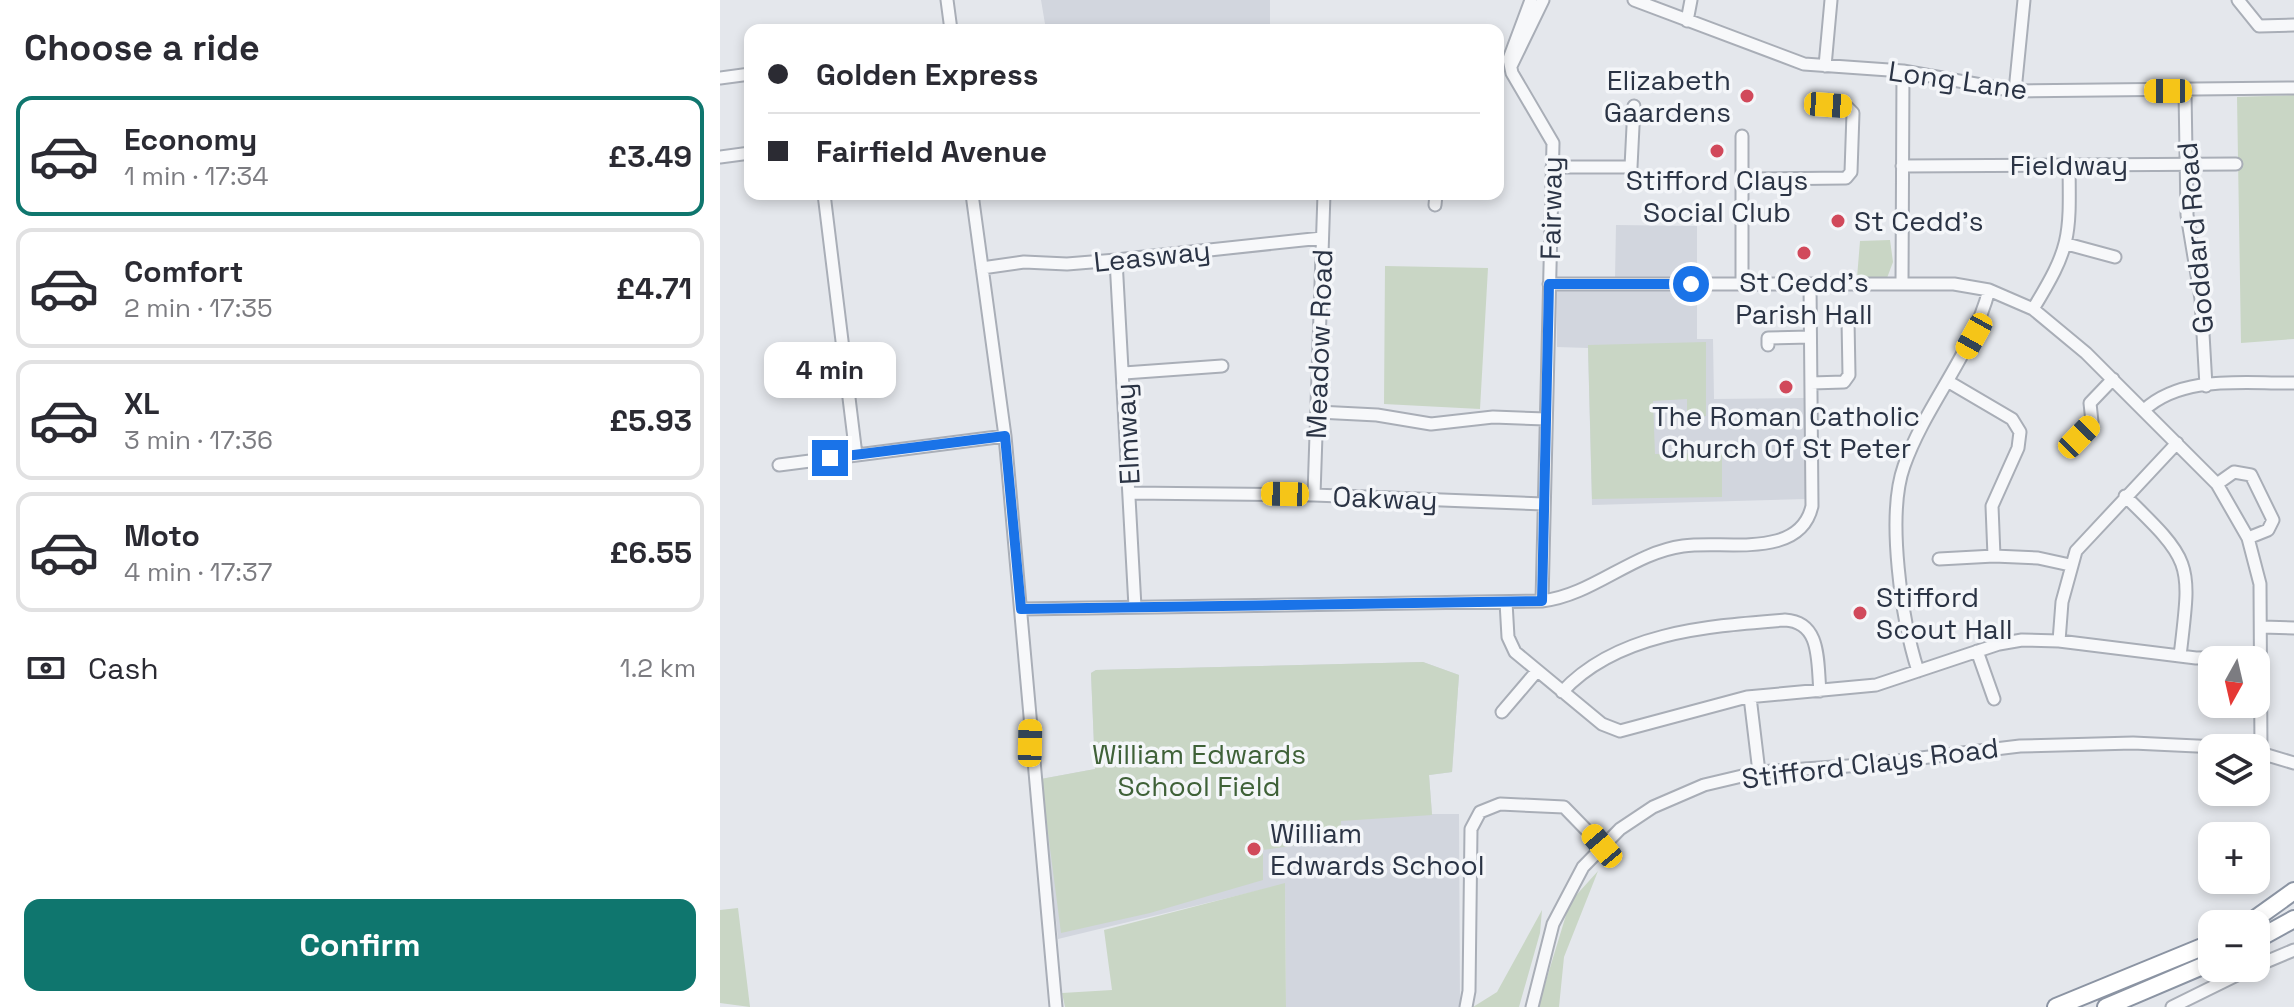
<!DOCTYPE html>
<meta charset="utf-8">
<style>
:root{--surface:#fff;--page:#f2f2f3;--text:#2b2b33;--muted:#7c7c81;--line:#e1e1e2;--accent:#0f766e}
body{margin:0;font-family:"Space Grotesk",sans-serif;background:var(--page);color:var(--text);height:100vh;display:flex;flex-direction:column;font-size:30px;white-space:nowrap}
*{box-sizing:border-box;margin:0}
p{font-size:26px;color:var(--muted)}
.icon{flex:none;width:44px;height:44px;fill:none;stroke:currentColor;stroke-width:2;stroke-linecap:round;stroke-linejoin:round}
.map{position:relative;flex:1;overflow:hidden}
.drawer{display:flex;flex-direction:column;background:var(--surface);width:720px}
.drawer>*{flex:none}
.top-card{position:absolute;left:24px;top:24px;width:760px;height:176px;border-radius:16px;box-shadow:0 4px 12px #0003;display:grid;align-content:center;height:176px;padding:0 24px;background:var(--surface)}
.needle{width:52px;rotate:188deg}
.fabs{position:absolute;left:1478px;top:646px;display:grid;gap:16px}
.fabs a{display:grid;place-items:center;width:72px;height:72px;border-radius:16px;background:var(--surface);box-shadow:0 4px 12px #0003;font-size:40px}
.end{position:absolute;width:36px;height:36px;margin:-18px;border:10px solid #1a73e8;background:#fff;box-shadow:0 0 0 4px #fff}
.from{border-radius:50%}
.bubble{position:absolute;height:56px;border-radius:16px;background:var(--surface);box-shadow:0 4px 12px #0003;font-size:26px;font-weight:700;line-height:56px;text-align:center}
.car{position:absolute;width:24px;height:48px;margin:-24px -12px;border-radius:10px;box-shadow:0 0 6px 2px #0007;background:linear-gradient(#f5c518 24%,#345 0 40%,#f5c518 0 76%,#345 0 86%,#f5c518 0)}
.top-card b{display:flex;align-items:center;gap:28px;height:76px;font-size:30px}
.top-card b+b{border-top:2px solid var(--line)}
.top-card i{width:20px;height:20px;background:var(--text)}
ul{padding:0;list-style:none}
li{display:flex;align-items:center;gap:24px;height:120px;margin:0 16px 12px;padding:0 8px;border:4px solid var(--line);border-radius:16px}
li div{flex:1}
li b{display:block;font-size:30px}
li em{font-style:normal;font-weight:700}
li.current{border-color:var(--accent)}
li>.icon{width:72px;height:72px;stroke-width:1.5}
h2{padding:0 24px;font-size:36px;line-height:96px}
.pay{display:flex;align-items:center;gap:20px;height:88px;padding:0 24px;font-size:30px}
.pay p{margin-inline-start:auto}
.action{display:flex;gap:16px;margin-top:auto;padding:16px 24px}
.action a{flex:1;height:92px;border-radius:16px;background:var(--accent);color:#fff;font-size:32px;font-weight:700;line-height:92px;text-align:center}
main{display:flex;flex:1;min-height:0}
.map>svg:first-child{display:block}
</style>
<main>
<section class="drawer">
<h2>Choose a ride</h2>
<ul>
<li class="current"><svg class="icon" aria-label="car" viewBox="0 0 24 24"><path d="M5 17H2v-5l4-1 3-4h7l3 4 3 1v5h-3M9 17h6M6 11h13"/><circle cx="7" cy="17" r="2"/><circle cx="17" cy="17" r="2"/></svg><div><b>Economy</b><p>1 min · 17:34</p></div><em>£3.49</em></li>
<li><svg class="icon" aria-label="car" viewBox="0 0 24 24"><path d="M5 17H2v-5l4-1 3-4h7l3 4 3 1v5h-3M9 17h6M6 11h13"/><circle cx="7" cy="17" r="2"/><circle cx="17" cy="17" r="2"/></svg><div><b>Comfort</b><p>2 min · 17:35</p></div><em>£4.71</em></li>
<li><svg class="icon" aria-label="car" viewBox="0 0 24 24"><path d="M5 17H2v-5l4-1 3-4h7l3 4 3 1v5h-3M9 17h6M6 11h13"/><circle cx="7" cy="17" r="2"/><circle cx="17" cy="17" r="2"/></svg><div><b>XL</b><p>3 min · 17:36</p></div><em>£5.93</em></li>
<li><svg class="icon" aria-label="car" viewBox="0 0 24 24"><path d="M5 17H2v-5l4-1 3-4h7l3 4 3 1v5h-3M9 17h6M6 11h13"/><circle cx="7" cy="17" r="2"/><circle cx="17" cy="17" r="2"/></svg><div><b>Moto</b><p>4 min · 17:37</p></div><em>£6.55</em></li>
</ul>
<div class="pay"><svg class="icon" aria-label="cash" viewBox="0 0 24 24"><path d="M3 7h18v10H3z"/><circle cx="12" cy="12" r="2"/></svg>Cash<p>1.2 km</p></div>
<div class="action"><a>Confirm</a></div>
</section>
<div class="map">
<svg width="1574" height="1007" viewBox="0 0 1574 1007">
<rect width="100%" height="100%" fill="#e4e7ec"/>
<path fill="#d2d6de" d="M321 0H550V30H326Z
M896 225 977 226V339H993L994 399 1085 398 1086 499 872 505 868 348 837 347 836 280 895 279Z
M703 662 739 675 732 772 709 775 712 814H739L740 1007H566L565 884 338 939 321 779 375 769 371 673 376 670Z"/>
<path fill="#c9d6c5" d="M1574 95V339L1521 343 1517 97Z
M1170 240 1173 262 1167 278H1137L1140 241Z
M665 266 768 268 760 409 664 404Z
M986 342V416L967 417V399L933 401 935 454 1002 453V497L872 499 868 345Z
M703 662 739 675 732 772 709 775 712 815 621 821 620 839 543 850V880L430 913 341 933 321 779 375 769 371 673 376 670Z
M878 871 844 957 839 1007H818L850 902Z
M565 883 566 1007H345L342 993 392 990 384 930Z
M18 908 30 1007 0 1003V910Z
M822 910 820 933 799 1007H753L777 992Z"/>
<g fill="none" stroke-linecap="round" stroke-linejoin="round">
<defs>
<path id="minor" d="M227 0 231 30
M811 0 789 59 792 73 833 143 822 601
M914 0 1084 64 1183 71 1295 91 1574 88
M1518 0 1539 26 1574 25
M967 21 971 0
M791 66 823 0
M1105 66 1111 0
M0 78 30 74
M1295 91 1304 0
M1465 91 1467 215 1481 299 1486 386
M0 157 30 153
M1182 166 1516 164
M832 167H911L914 106
M1022 179 1126 178 1131 172 1133 113 1127 107 1108 105
M104 194 136 455
M252 194 285 436 336 1007
M715 205 716 194
M1347 244 1395 257
M396 260 415 607
M262 268 304 262 347 264 396 260 602 238
M1182 283 1183 71
M829 284H1234L1269 290 1313 309 1366 353 1497 484 1528 538 1540 584 1541 753
M1022 284V136
M1313 309C1351 247 1350 237 1349 165
M1048 345V338L1090 337
M404 373 502 366
M1229 382 1292 419 1300 432 1298 448 1272 506 1274 556 1318 558 1350 565
M1091 383 1124 382 1129 375 1128 320
M1424 410C1463 374 1525 384 1574 383
M598 412 657 415 711 424 773 417 826 419
M1359 437 1372 422 1370 403 1393 379
M59 465 285 436
M1497 484 1514 472 1531 475 1553 520 1548 530 1528 538
M410 493 594 495 824 504
M594 495 604 194
M1405 496C1474 563 1471 562 1460 656
M1219 559 1274 556
M786 602 788 637 795 652 882 724 900 731 1027 697 1156 685 1279 644 1302 640 1339 641 1476 658 1541 657
M301 609 822 601C873 595 912 553 963 546 1004 540 1080 560 1092 506L1090 284
M1542 627 1574 628
M1339 641 1342 602 1356 551 1457 443
M1257 651 1274 699
M1198 671C1182 621 1166 516 1184 466 1206 404 1252 355 1269 290
M842 692C897 632 989 626 1065 620 1102 622 1097 663 1100 691
M1030 697 1039 772
M782 712 817 671
M1537 752 1574 763
M1536 966 1574 950
M746 1007 749 991 751 829 760 812 780 804 844 807 882 846
M812 1007 833 924 863 867 900 829 933 807 984 785 1039 772 1143 765 1300 746 1413 743 1519 748
M1452 1007 1531 968"/>
<path id="highway" d="M1528 924 1574 891
M1536 940 1574 919
M1336 1007 1492 943
M1386 1007 1492 962"/>
</defs>
<use href="#minor" stroke="#a9aeb7" stroke-width="15"/>
<use href="#highway" stroke="#8b94a3" stroke-width="20"/>
<use href="#minor" stroke="#f7f8fa" stroke-width="11"/>
<use href="#highway" stroke="#fff" stroke-width="16"/>
</g>
<g fill="none" stroke-linecap="round" stroke-linejoin="round">
<path stroke="#1a73e8" stroke-width="10" d="M110 458 285 436 301 609 822 601 829 284H971"/>
</g>
<g fill="#d1495b" stroke="#f4f6f9" stroke-width="3">
<circle cx="1027" cy="96" r="8"/>
<circle cx="997" cy="151" r="8"/>
<circle cx="1118" cy="221" r="8"/>
<circle cx="1084" cy="253" r="8"/>
<circle cx="1066" cy="387" r="8"/>
<circle cx="1140" cy="613" r="8"/>
<circle cx="534" cy="849" r="8"/>
</g>
<g text-anchor="middle" stroke-width="7" stroke-linejoin="round" paint-order="stroke">
<g font-size="28" fill="#2b3445" stroke="#f4f6f9">
<text x="1011" y="90" text-anchor="end">Elizabeth<tspan x="1011" dy="32">Gaardens</tspan></text>
<text x="997" y="190">Stifford Clays<tspan x="997" dy="32">Social Club</tspan></text>
<text x="1134" y="231" text-anchor="start">St Cedd's</text>
<text x="1084" y="292">St Cedd's<tspan x="1084" dy="32">Parish Hall</tspan></text>
<text x="1066" y="426">The Roman Catholic<tspan x="1066" dy="32">Church Of St Peter</tspan></text>
<text x="1156" y="607" text-anchor="start">Stifford<tspan x="1156" dy="32">Scout Hall</tspan></text>
<text x="550" y="843" text-anchor="start">William<tspan x="550" dy="32">Edwards School</tspan></text>
</g>
<g font-size="28" fill="#2b3445" stroke="#f4f6f9">
<text transform="translate(1238 80) rotate(8)" y="10">Long Lane</text>
<text x="1349" y="175">Fieldway</text>
<text transform="translate(831 208) rotate(-89)" y="10">Fairway</text>
<text transform="translate(1475 238) rotate(-95)" y="10">Goddard Road</text>
<text transform="translate(432 256) rotate(-6)" y="10">Leasway</text>
<text transform="translate(599 344) rotate(-88)" y="10">Meadow Road</text>
<text transform="translate(407 434) rotate(-93)" y="10">Elmway</text>
<text transform="translate(665 498) rotate(2)" y="10">Oakway</text>
<text transform="translate(1150 763) rotate(-7)" y="10">Stifford Clays Road</text>
</g>
<g font-size="28" fill="#3f6138" stroke="#f4f6f9">
<text x="479" y="764">William Edwards<tspan x="479" dy="32">School Field</tspan></text>
</g>
</g>
</svg>
<div class="fabs">
<a><svg class="needle" viewBox="-14 -14 28 28"><path d="M0-13l5 13h-10z" fill="#e53935"/><path d="M0 13l5-13h-10z" fill="#7c7c81"/></svg></a>
<a><svg class="icon" aria-label="layers" viewBox="0 0 24 24"><path d="M12 4l9 5-9 5-9-5zM3 14l9 5 9-5"/></svg></a>
<a>+</a>
<a>−</a>
</div>
<i class="end from" style="left:971px;top:284px"></i>
<i class="end" style="left:110px;top:458px"></i>
<div class="bubble" style="left:44px;top:342px;width:132px">4 min</div>
<i class="car" style="left:1448px;top:91px;rotate:270deg"></i>
<i class="car" style="left:1108px;top:105px;rotate:94deg"></i>
<i class="car" style="left:1254px;top:336px;rotate:209deg"></i>
<i class="car" style="left:1359px;top:437px;rotate:44deg"></i>
<i class="car" style="left:565px;top:494px;rotate:271deg"></i>
<i class="car" style="left:310px;top:743px;rotate:1deg"></i>
<i class="car" style="left:882px;top:846px;rotate:320deg"></i>
<div class="top-card">
<b><i class="from"></i>Golden Express</b>
<b><i></i>Fairfield Avenue</b>
</div>
</div>
</main>
